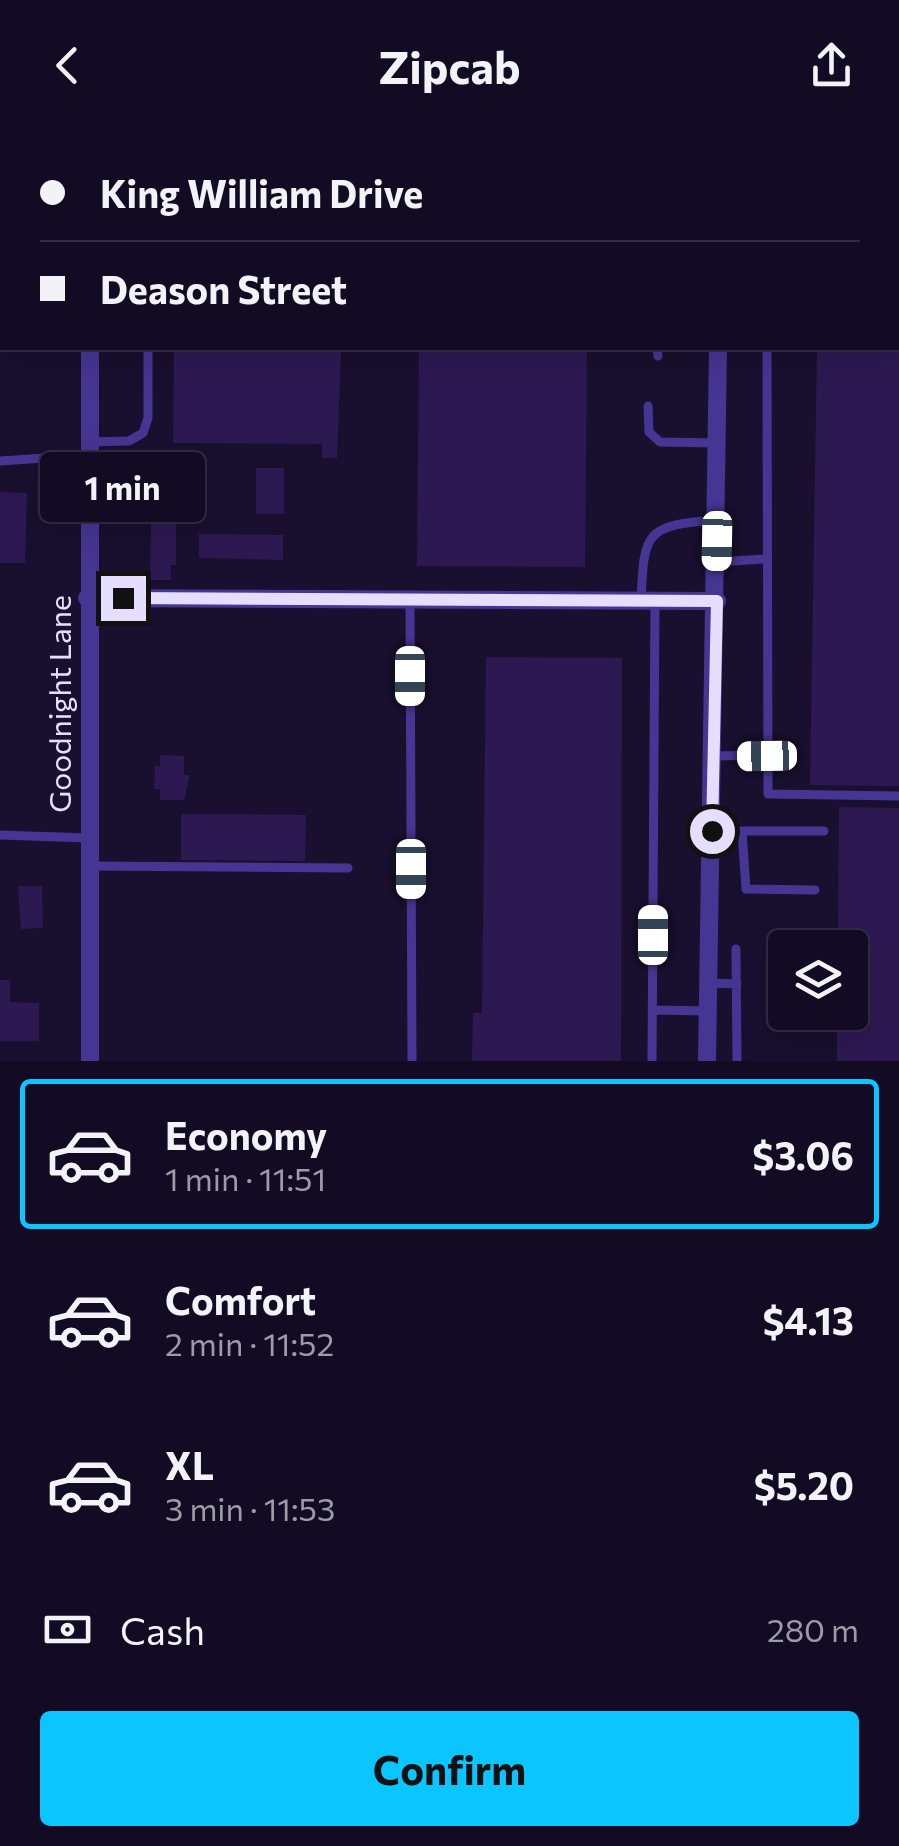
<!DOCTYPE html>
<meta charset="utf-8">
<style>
:root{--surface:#130b23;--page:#201930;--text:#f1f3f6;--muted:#9d9ba6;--line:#322b41;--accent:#0ac5ff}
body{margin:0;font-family:Commissioner,sans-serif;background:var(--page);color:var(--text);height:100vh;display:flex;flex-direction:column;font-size:38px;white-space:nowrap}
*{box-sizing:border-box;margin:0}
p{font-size:32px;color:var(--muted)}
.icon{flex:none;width:55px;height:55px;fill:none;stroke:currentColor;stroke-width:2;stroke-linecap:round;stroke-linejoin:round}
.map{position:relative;height:931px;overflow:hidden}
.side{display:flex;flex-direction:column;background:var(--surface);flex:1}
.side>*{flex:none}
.top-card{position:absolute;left:0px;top:0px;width:900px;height:220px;box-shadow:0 10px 40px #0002,0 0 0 2px var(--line);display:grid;align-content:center;height:220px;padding:0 40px;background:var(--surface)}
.fabs{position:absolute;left:768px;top:800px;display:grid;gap:20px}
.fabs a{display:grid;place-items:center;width:100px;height:100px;border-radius:10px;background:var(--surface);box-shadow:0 10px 40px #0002,0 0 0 2px var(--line);font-size:50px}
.end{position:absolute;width:45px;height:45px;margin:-22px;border:12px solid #e6deff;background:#111;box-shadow:0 0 0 5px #111}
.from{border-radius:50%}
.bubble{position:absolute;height:70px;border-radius:10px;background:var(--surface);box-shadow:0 10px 40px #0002,0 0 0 2px var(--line);font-size:32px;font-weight:700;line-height:70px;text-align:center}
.car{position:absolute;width:30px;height:60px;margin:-30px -15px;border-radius:12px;box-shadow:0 0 8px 2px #0007;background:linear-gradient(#fff 24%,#345 0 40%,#fff 0 76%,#345 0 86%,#fff 0)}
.top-card b{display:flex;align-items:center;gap:35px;height:95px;font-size:38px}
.top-card b+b{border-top:2px solid var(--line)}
.top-card i{width:25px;height:25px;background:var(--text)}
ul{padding:18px 0 0;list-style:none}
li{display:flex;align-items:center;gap:30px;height:150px;margin:0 20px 15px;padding:0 20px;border:5px solid transparent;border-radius:10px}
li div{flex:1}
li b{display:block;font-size:38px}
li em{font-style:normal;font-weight:700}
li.active{border-color:var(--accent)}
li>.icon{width:90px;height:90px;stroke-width:1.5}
.pay{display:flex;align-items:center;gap:25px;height:110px;padding:0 40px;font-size:38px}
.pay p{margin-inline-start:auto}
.button{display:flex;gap:20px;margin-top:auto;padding:20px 40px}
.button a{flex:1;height:115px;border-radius:10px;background:var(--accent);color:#111;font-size:40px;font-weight:700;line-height:115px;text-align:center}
header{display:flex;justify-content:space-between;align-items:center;height:130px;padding:0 40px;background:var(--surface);font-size:45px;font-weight:700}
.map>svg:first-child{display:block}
</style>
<header><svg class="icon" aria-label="back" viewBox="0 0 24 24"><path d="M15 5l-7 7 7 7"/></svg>Zipcab<svg class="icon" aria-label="share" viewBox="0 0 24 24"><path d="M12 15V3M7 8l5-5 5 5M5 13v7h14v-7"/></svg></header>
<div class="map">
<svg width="899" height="931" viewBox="0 0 899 931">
<rect width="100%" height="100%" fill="#190f2f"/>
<path fill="#2d1952" d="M419 218H587L585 437 417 436Z
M817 218 899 219V656L810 655Z
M174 220 341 222 337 328H322V314L173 313Z
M256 338H284V384H256Z
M156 339 180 340V346H189V371L174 376V385H155L152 358Z
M0 362 27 363 25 433H0Z
M151 392H176V435H171V450H150Z
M199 404 283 405V430L199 428Z
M486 527 622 528 621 931H472L473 883H482Z
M160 625 184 626V645H190L184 670H160V659H154L155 636H160Z
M839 677 899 678V931H837V882H850V818H838Z
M181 684 306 685 305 731 181 730Z
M18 756H42L43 798 21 799Z
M0 850H10V872L39 873V911H0Z"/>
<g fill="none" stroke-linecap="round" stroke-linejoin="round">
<path stroke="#463693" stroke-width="9" d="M659 2V0
M769 2V0
M898 192H899
M657 218 658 226
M767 218 768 664 899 666
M648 276 649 302 660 312 717 313
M89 312 129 311 143 303 148 288V218
M0 331 89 325
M717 432 765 429
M410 470 412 931
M641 471C644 403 644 395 717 390
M714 626 767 625
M712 701H824
M742 701 746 759 815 760
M0 705 89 708
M91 736 348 738
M736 819 737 931
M709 853 737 854
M653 880 709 881
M652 931 655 471"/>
<path stroke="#463693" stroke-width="18" d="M92 2V0
M719 2V0
M90 218V931
M87 468 717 471
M707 931 718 218"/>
</g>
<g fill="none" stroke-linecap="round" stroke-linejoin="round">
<path stroke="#e6deff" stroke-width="12" d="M123 468 717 471 712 701"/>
</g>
<g text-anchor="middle" stroke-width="8" stroke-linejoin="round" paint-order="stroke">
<g font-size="30" fill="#e6deff" stroke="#190f2f">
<text transform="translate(61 574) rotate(-90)" y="10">Goodnight Lane</text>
</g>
</g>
</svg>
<div class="fabs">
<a><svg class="icon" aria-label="layers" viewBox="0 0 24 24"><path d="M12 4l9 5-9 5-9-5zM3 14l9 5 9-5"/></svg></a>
</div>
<i class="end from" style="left:712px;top:701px"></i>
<i class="end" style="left:123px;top:468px"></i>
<div class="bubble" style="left:40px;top:322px;width:165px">1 min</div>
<i class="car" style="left:717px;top:411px;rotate:181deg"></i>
<i class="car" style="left:410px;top:546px;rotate:180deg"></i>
<i class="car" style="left:767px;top:626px;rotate:269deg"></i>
<i class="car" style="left:411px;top:739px;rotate:180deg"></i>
<i class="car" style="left:653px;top:805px;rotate:0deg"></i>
<div class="top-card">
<b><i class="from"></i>King William Drive</b>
<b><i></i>Deason Street</b>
</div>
</div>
<section class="side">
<ul>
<li class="active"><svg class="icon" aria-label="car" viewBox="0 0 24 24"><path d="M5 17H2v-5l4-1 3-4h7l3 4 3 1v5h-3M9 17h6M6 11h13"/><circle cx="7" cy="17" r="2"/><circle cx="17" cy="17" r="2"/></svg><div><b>Economy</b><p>1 min · 11:51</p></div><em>$3.06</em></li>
<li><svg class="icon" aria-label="car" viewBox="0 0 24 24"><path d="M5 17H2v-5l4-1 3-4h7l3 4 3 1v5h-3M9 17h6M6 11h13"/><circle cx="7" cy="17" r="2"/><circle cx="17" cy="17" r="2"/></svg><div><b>Comfort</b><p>2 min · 11:52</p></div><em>$4.13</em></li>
<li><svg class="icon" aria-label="car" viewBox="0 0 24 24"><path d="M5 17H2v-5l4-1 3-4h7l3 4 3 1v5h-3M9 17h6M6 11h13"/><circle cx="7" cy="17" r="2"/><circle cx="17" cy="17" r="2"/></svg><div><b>XL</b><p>3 min · 11:53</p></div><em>$5.20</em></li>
</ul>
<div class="pay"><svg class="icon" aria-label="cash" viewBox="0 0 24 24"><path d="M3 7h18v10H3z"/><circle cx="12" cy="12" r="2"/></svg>Cash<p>280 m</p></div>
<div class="button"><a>Confirm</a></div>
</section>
